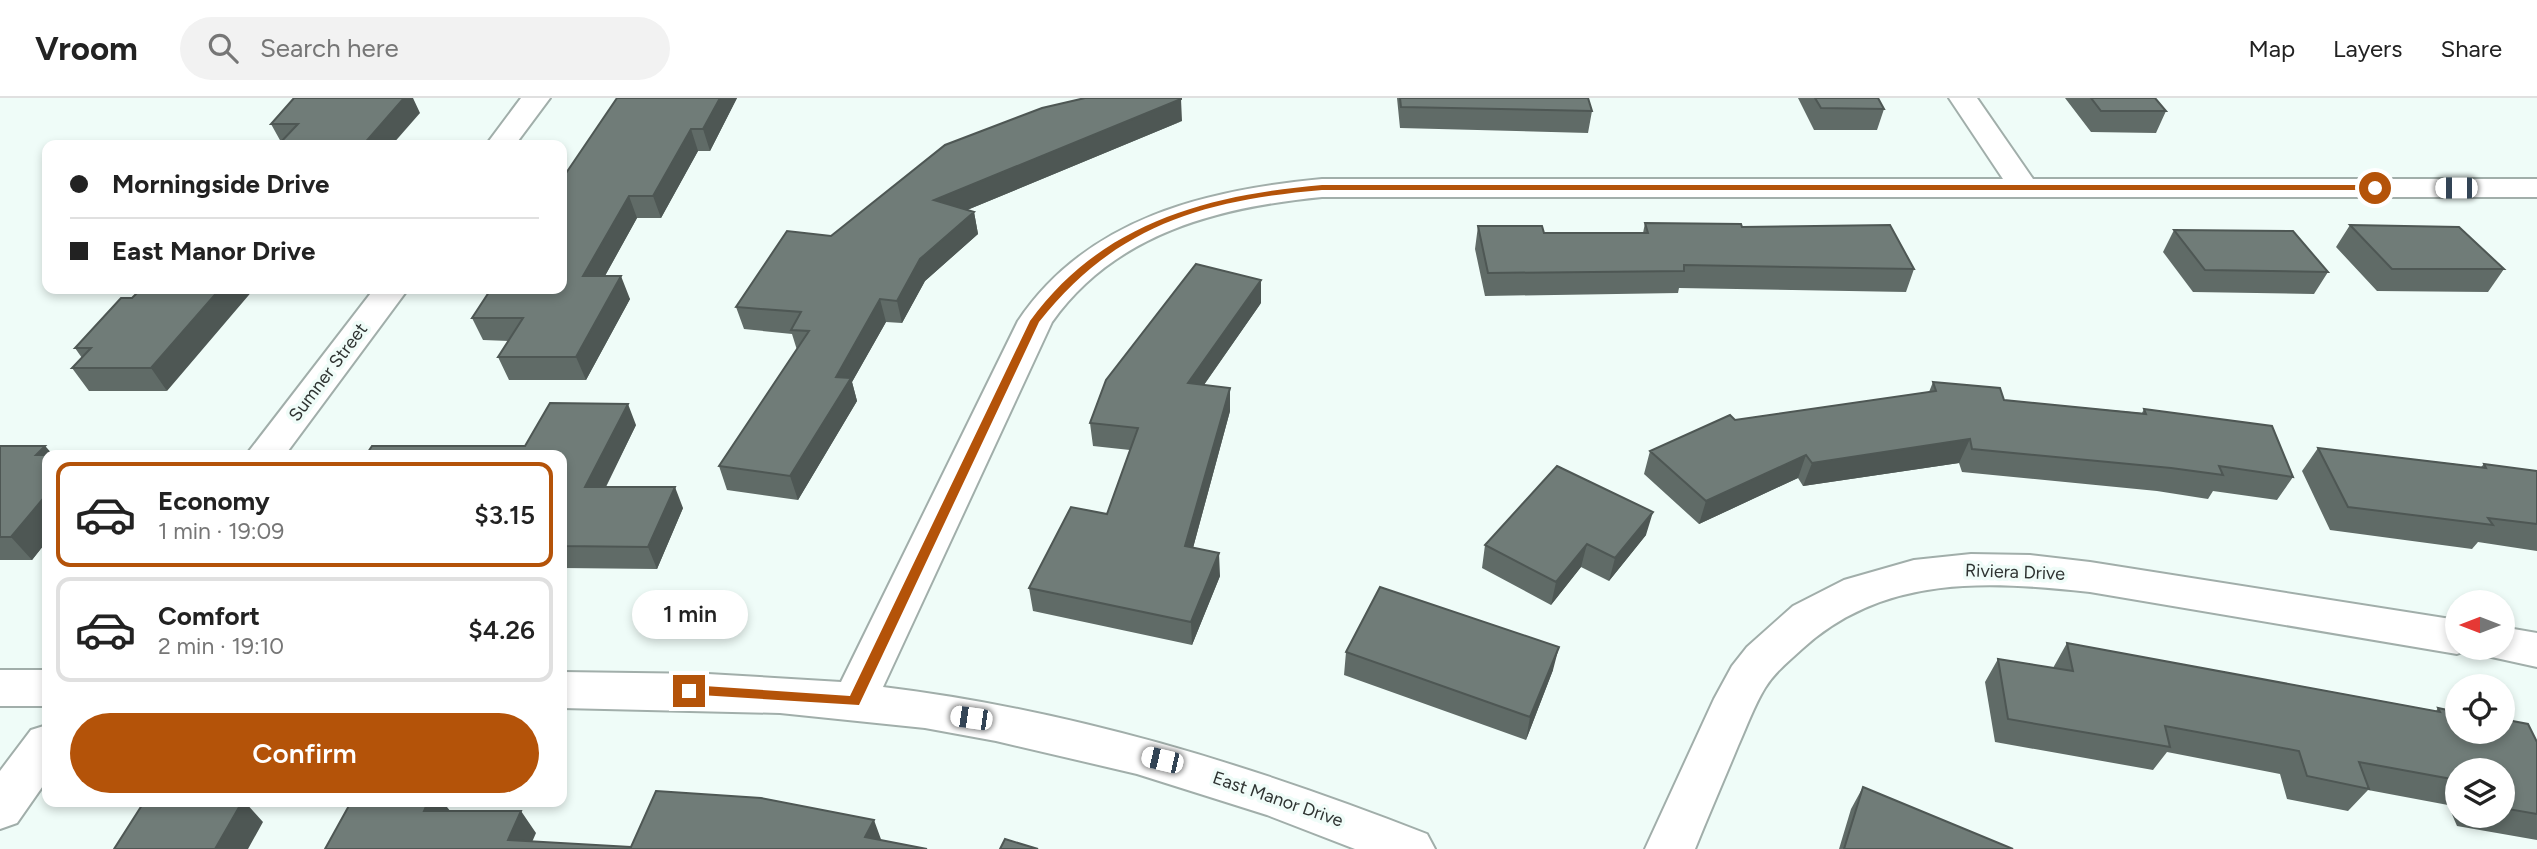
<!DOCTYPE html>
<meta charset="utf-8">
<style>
:root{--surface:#fff;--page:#f2f2f2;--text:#222;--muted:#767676;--line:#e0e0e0;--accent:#b45309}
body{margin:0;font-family:Figtree,sans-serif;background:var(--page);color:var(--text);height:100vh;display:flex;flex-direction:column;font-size:26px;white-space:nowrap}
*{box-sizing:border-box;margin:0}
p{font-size:23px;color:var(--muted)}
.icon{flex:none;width:38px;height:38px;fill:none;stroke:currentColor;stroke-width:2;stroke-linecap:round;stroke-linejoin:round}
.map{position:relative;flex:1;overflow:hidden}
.panel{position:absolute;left:42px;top:352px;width:525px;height:357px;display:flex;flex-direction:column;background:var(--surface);border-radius:14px;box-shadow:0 4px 10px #0003}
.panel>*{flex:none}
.hud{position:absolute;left:42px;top:42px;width:525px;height:154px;border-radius:14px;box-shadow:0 4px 10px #0003;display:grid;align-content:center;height:154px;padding:0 28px;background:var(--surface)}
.needle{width:46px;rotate:270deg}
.controls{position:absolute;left:2445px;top:492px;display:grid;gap:14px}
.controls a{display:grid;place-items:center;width:70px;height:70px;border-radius:50%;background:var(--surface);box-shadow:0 4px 10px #0003;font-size:35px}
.end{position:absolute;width:32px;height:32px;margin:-16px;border:9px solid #b45309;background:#fff;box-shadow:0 0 0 4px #fff}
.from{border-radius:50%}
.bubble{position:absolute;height:49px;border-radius:24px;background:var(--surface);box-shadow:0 4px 10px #0003;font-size:23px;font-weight:600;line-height:49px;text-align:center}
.car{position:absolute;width:21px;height:42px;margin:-21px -10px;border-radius:9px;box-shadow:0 0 5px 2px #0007;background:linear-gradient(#fff 24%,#345 0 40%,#fff 0 76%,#345 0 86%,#fff 0)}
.hud b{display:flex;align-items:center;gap:24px;height:66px;font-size:26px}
.hud b+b{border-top:2px solid var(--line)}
.hud i{width:18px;height:18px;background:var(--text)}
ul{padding:12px 0 0;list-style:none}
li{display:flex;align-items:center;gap:21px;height:105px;margin:0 14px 10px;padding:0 14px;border:4px solid var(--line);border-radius:14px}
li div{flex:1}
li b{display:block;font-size:26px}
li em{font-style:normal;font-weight:600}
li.on{border-color:var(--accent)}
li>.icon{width:63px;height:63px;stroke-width:1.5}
.cta{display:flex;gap:14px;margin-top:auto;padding:14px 28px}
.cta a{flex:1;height:80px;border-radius:42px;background:var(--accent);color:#fff;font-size:28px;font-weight:600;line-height:80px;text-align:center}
header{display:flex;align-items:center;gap:42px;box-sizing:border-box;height:98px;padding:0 35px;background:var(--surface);border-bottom:2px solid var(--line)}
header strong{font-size:33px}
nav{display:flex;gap:38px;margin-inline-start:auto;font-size:24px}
.search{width:490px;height:63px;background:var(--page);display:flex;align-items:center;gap:18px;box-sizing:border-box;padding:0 24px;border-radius:38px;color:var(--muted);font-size:26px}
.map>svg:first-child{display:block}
</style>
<header>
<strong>Vroom</strong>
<div class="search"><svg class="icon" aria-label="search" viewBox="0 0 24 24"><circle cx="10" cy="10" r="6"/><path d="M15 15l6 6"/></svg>Search here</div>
<nav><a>Map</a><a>Layers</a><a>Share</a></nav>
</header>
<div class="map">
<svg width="2537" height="751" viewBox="0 0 2537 751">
<rect width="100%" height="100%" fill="#effcf8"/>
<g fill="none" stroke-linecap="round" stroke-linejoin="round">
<defs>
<path id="minor" d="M521 0H550L515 47H486Z
M1949 0H1977L2033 81H2537V99H1322C1219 109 1115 135 1052 224L883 589C1072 612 1251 667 1427 736L1435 751H1355L1267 717 1137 676 996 643 925 630 780 615 562 610V574L708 576 841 584 1018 223C1087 120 1206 92 1322 81H2003Z
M374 191H408L285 357H246Z
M1971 456 2030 457 2090 464 2457 522V550H2473L2457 556 2090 494C1987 483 1884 476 1802 551 1789 563 1775 574 1765 590 1754 608 1747 628 1738 648 1724 682 1709 716 1695 751H1645L1714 601 1732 568 1747 549 1793 508 1844 482 1914 462Z
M2502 529 2537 535V569L2487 558 2482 550H2502Z
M0 572H47V608H0Z
M47 627V682L17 725 0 731V673L31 632Z"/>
</defs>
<use href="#minor" stroke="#a1aeaa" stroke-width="4"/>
<use href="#minor" fill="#fff" fill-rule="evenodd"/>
</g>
<path fill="#606b67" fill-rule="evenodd" d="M617 0H737L710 53H698L661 120H637L605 178 630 201 586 282H509L498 259 509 243 483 242 472 220Z
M1397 0H1588L1592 13 1588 35 1400 30Z
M1798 0H1878L1884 11 1877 32H1814Z
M2065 0H2155L2166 13 2156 35 2091 34Z
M420 15 281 44 271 26Z
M1182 23 967 112 974 114 978 136 925 183 902 225 886 224 852 284 857 303 798 402 727 392 719 368 797 252 792 236 744 231 736 209 831 138Z
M1645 125 1742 129 1914 171 1906 194 1679 190 1678 195 1485 198 1475 151 1478 128 1544 135H1643Z
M2350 127 2504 171 2488 194 2377 193 2336 149Z
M2174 132 2328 174 2314 196 2193 194 2163 154Z
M132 200 167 293H89L72 270 82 260 75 250Z
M1261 205 1204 287 1230 290V313L1193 450 1220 478 1192 547 1033 513 1029 490 1107 416 1130 352 1093 348 1090 325Z
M1933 284 2004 302 2142 315 2144 311 2293 379 2277 402 2213 393 2208 401 2157 393 1962 374 1959 365 1803 388 1798 380 1699 426 1644 376 1650 353 1735 322 1929 294Z
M636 327 606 389 683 410 657 471 562 470V357L525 348Z
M0 348H45L53 357H47V443L32 462H0Z
M2318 350 2481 369 2484 366 2537 373V453L2478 444 2472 451 2330 432 2302 373Z
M1646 437 1609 483 1581 469 1551 507 1482 470 1485 447Z
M2067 545 2436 613 2438 610 2537 644V742L2457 728 2448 707 2368 692 2348 713 2287 701 2280 676 2167 654 2153 672 1995 644 1985 584 1998 561 2053 570ZM2457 672H2502V718H2457Z
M1346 554 1553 572 1526 642 1344 577Z
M1863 689 2013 751H1839L1851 711Z"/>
<path fill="#4e5754" d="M404 0H413L420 15 392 47H363Z
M720 0H737L710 53 703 31Z
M1181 1 1182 23 938 124 934 102Z
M691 31 698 53 661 120 653 98Z
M629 98 637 120 592 201 583 178Z
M974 114 978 136 925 183 902 225 897 203 920 161Z
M621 178 630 201 586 282 576 259Z
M1261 182V205L1189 308 1188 285Z
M220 191H254L167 293 151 270Z
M880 201 886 224 852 284 857 303 798 402 790 378 836 279Z
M1230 290V313L1187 472 1185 448Z
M628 306 636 327 595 410 585 389Z
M1970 341 1959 365 1803 388 1812 365Z
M45 348 53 357H36Z
M1806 357 1798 380 1699 426 1706 403Z
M675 389 683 410 657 471 648 449Z
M47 396V443L32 462 11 439Z
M1653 414 1646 437 1609 483 1615 460Z
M1587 446 1581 469 1551 507 1556 484Z
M1219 455 1220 478 1192 547 1191 524Z
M1559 549 1553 572 1526 642 1530 619Z
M242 704H245L263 724 248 751H215Z
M428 704H443L451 714 424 713Z
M521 713 536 735 529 751 508 742Z
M874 722 882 744 865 739Z"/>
<path fill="#707c78" stroke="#4e5754" stroke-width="2" d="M294 0H404L363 47H278L298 26H271Z
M617 0H720L703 31H691L653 98H629L583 178H621L576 259H498L523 220H472L491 191H562V81Z
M1085 0H1181V1L934 102 974 114 920 161 897 203 880 201 836 279 851 280 790 378 719 368 809 233 791 232 801 214 736 209 787 133 831 138 945 47 1042 10Z
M1400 0H1588L1592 13 1401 9Z
M1815 0H1878L1884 11 1821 10Z
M2091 0H2155L2166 13H2101Z
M1645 125 1741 126 1742 129 1890 127 1914 171 1684 167V173L1488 175 1478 128H1542L1544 135H1648Z
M2350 127 2459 129 2504 171H2392Z
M2174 132 2293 133 2328 174 2205 172Z
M1196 166 1261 182 1188 285 1230 290 1185 448 1219 455 1191 524 1029 490 1071 409 1107 416 1138 330 1090 325 1106 282Z
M141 191H220L151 270H72L91 250H75L121 200H132Z
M1933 284 2000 290 2004 302 2146 316 2144 311 2272 328 2293 379 2219 368 2223 377 2171 370 1972 351 1970 341 1812 365 1806 357 1706 403 1650 353 1730 317 1735 322 1936 293Z
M550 305 628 306 585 389H675L648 449 562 448V357H366L372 348H525Z
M0 348H45L36 357H47V396L11 439H0Z
M2318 350 2486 370 2484 366 2537 373V426L2488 420 2493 427 2348 409Z
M1557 368 1653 414 1615 460 1587 446 1556 484 1485 447Z
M1380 489 1559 549 1530 619 1346 554Z
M2067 545 2440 614 2438 610 2457 614V634H2502V621L2528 626 2537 644V716L2502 710V672H2457V682L2359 664 2369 691 2307 678 2299 653 2165 628 2170 649 2008 621 1998 561 2073 573Z
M1863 689 2013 751H1844Z
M656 693 761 700 874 722 865 739 927 751H325L351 704H428L424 713H521L508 742 631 749Z
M144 704H242L215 751H114Z
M1005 741 1038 751H1000Z"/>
<path fill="#b45309" d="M1322 87H2375L2380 90 2375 92H1322C1205 102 1115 127 1039 224L859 607 684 596 682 593 689 587 850 598 1030 223C1101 125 1207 97 1322 87Z"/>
<g text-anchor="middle" stroke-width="7" stroke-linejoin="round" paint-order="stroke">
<g font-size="18" fill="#2e3331" stroke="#effcf8">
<text transform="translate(328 274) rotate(-53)" y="6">Sumner Street</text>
<text transform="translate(2015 474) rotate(2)" y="6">Riviera Drive</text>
<text transform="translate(1278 701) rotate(19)" y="6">East Manor Drive</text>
</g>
</g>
</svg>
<div class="controls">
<a><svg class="needle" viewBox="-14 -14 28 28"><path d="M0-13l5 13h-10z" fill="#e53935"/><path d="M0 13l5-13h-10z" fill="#767676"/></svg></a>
<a><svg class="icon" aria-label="locate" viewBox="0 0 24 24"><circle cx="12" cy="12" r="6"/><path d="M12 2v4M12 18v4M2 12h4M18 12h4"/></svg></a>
<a><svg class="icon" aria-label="layers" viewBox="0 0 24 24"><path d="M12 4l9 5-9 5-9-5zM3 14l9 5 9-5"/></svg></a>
</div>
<i class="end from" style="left:2375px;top:90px"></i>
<i class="end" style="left:689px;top:593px"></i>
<div class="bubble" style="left:632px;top:492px;width:116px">1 min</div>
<i class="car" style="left:2456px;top:90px;rotate:270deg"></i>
<i class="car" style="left:971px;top:620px;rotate:278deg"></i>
<i class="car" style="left:1162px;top:662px;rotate:283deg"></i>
<div class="hud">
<b><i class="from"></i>Morningside Drive</b>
<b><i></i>East Manor Drive</b>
</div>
<section class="panel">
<ul>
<li class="on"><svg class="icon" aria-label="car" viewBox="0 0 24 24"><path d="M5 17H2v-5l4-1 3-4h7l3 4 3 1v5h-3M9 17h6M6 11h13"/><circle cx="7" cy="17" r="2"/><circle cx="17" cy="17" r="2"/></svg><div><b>Economy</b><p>1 min · 19:09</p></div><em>$3.15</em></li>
<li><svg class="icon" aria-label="car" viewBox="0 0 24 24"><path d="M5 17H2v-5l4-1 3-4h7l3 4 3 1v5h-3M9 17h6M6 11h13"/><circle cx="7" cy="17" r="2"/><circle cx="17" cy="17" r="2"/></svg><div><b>Comfort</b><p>2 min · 19:10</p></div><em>$4.26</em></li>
</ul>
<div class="cta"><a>Confirm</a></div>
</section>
</div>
